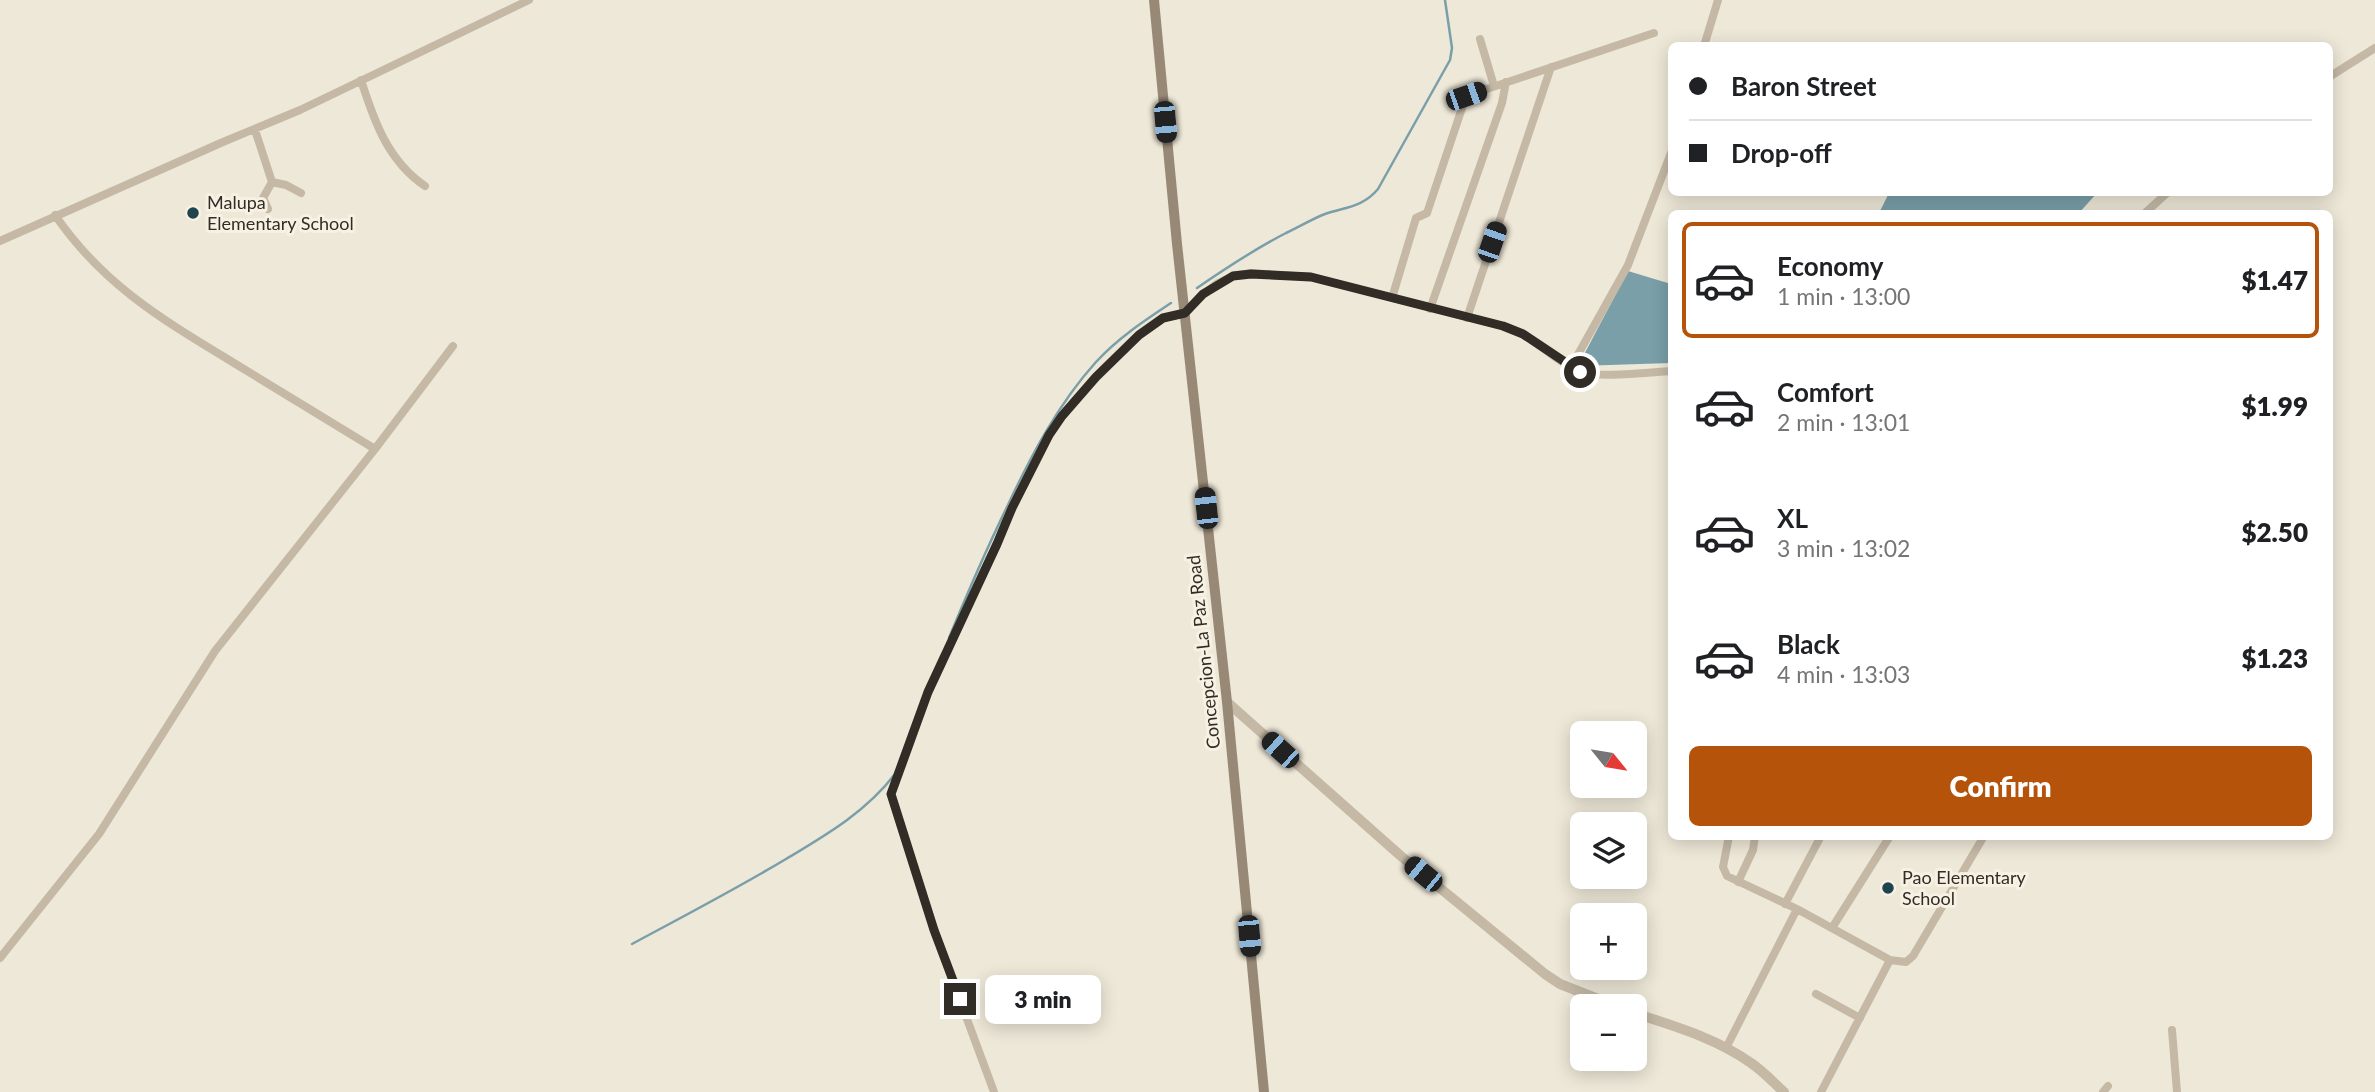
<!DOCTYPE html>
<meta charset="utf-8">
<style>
:root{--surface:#fff;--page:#f2f2f2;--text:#202124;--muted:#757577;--line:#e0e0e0;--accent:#b45309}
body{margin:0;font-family:Lato,sans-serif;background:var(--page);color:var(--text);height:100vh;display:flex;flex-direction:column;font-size:26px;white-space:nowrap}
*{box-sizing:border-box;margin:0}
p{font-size:23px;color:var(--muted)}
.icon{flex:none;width:38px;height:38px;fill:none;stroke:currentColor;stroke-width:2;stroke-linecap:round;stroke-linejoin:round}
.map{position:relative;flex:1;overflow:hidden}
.panel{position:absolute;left:1668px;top:210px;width:665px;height:630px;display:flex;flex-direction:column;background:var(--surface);border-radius:10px;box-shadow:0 4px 18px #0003}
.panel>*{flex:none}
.top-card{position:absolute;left:1668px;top:42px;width:665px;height:154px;border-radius:10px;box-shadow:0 4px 18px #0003;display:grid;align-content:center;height:154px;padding:0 21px;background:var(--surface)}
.needle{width:46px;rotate:120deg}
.controls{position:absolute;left:1570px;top:721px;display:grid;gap:14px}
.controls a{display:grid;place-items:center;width:77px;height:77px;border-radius:10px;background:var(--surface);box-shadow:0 4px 18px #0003;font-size:35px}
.end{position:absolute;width:32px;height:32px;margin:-16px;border:9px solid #322c26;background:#fff;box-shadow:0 0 0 4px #fff}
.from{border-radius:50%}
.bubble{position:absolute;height:49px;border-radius:10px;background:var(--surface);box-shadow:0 4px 18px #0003;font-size:23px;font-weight:800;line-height:49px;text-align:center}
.car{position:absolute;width:21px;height:42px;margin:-21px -10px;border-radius:9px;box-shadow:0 0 5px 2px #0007;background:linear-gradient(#222 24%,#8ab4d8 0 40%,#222 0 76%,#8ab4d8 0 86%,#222 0)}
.top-card b{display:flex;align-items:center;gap:24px;height:66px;font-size:26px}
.top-card b+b{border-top:2px solid var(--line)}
.top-card i{width:18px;height:18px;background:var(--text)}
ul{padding:12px 0 0;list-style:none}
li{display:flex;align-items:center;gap:21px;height:116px;margin:0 14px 10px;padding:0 7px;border:4px solid transparent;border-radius:10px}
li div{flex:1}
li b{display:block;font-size:26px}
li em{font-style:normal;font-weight:800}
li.active{border-color:var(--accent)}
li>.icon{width:63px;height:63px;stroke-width:1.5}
.button{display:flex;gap:14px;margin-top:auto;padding:14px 21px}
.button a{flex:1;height:80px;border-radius:10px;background:var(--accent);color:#fff;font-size:28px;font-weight:800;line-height:80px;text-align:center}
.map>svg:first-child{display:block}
</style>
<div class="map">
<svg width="2375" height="1092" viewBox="0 0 2375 1092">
<rect width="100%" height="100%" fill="#eee8d8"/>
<path fill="#7a9fa9" d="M1889 193V192L2097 193 2079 213H1879Z
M1628 271 1671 284V363L1578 366Z"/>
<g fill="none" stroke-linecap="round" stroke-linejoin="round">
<path stroke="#7a9fa9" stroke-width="2.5" d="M1197 288C1226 268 1255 249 1286 233 1299 227 1312 219 1325 214 1346 207 1363 207 1378 189L1450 60 1452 48 1445 0
M949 638C967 594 986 550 1007 507 1031 456 1058 404 1096 362 1118 338 1144 321 1171 303
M632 944C684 916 736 889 786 859 826 835 866 812 895 774"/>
<path stroke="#c5b9a6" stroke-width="8" d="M1480 39 1494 86
M1704 46 1718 0
M2329 77 2375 48
M361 80C374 121 388 161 425 186
M255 130 272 182 263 198 268 209
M272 182 286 185 301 193
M2144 214 2168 192
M0 241 223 142 300 110 529 0
M1392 298 1416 218 1427 213 1466 96 1654 33
M1430 309 1502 103 1506 82
M1467 318 1551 67
M1571 367 1628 265 1671 153
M375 449 453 346
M1729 836 1723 867 1727 876 1797 909 1890 960
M1738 882 1753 850 1755 836
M1785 904 1821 836
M1832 928 1890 836
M0 958 99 834 215 651 375 449C328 420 281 392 234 363 163 320 103 285 55 215
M1816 994 1860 1018
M2172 1030 2177 1092
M1726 1048 1797 909
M994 1092 934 930 891 794 928 692 997 544 1011 508 1049 435 1062 416 1096 377 1139 335 1163 318 1185 313 1204 294 1218 283 1233 276 1251 273 1311 277 1509 328C1535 337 1553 360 1578 371 1595 379 1651 372 1671 371
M1821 1092 1890 960 1906 962 1913 956 1984 836
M2103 1092 2108 1086"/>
<path stroke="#c5b9a6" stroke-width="10" d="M1227 702 1402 857 1545 974 1560 984 1616 1006
M1634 1013C1674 1026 1716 1038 1751 1063 1763 1071 1773 1082 1784 1092"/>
<path stroke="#988977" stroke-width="10" d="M1154 0 1177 244 1227 702 1264 1092"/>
</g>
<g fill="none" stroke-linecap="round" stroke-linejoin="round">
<path stroke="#322c26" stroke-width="9" d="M960 999 934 930 891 794 928 692 997 544 1012 508 1049 435 1062 416 1096 377 1139 335 1163 318 1185 313 1203 294 1233 276 1251 274 1311 277 1503 326 1523 334 1580 372"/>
</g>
<g fill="#1f4450" stroke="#f7f1e4" stroke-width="2.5">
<circle cx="193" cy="213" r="7"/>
<circle cx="1888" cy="888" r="7"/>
</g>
<g text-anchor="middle" stroke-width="6" stroke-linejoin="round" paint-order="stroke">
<g font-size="18" fill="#322c26" stroke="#f7f1e4" text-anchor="start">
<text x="207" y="209">Malupa<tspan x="207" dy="21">Elementary School</tspan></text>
<text x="1902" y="884">Pao Elementary<tspan x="1902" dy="21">School</tspan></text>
</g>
<g font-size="18" fill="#322c26" stroke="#f7f1e4">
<text transform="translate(1204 652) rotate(-96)" y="6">Concepcion-La Paz Road</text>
</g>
</g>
</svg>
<div class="controls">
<a><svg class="needle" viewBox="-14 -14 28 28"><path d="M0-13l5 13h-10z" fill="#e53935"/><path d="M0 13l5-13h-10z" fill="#757577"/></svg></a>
<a><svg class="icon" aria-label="layers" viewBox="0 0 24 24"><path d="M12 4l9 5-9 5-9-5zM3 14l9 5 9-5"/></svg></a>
<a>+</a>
<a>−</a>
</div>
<i class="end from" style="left:1580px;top:372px"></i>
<i class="end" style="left:960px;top:999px"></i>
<div class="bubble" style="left:985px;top:975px;width:116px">3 min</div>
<i class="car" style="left:1466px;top:96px;rotate:71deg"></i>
<i class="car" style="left:1165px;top:122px;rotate:175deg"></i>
<i class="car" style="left:1492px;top:242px;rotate:19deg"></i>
<i class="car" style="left:1206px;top:508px;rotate:354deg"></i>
<i class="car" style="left:1280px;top:750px;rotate:312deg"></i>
<i class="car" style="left:1423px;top:874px;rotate:309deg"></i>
<i class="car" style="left:1249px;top:936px;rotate:175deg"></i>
<div class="top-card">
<b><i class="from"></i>Baron Street</b>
<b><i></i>Drop-off</b>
</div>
<section class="panel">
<ul>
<li class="active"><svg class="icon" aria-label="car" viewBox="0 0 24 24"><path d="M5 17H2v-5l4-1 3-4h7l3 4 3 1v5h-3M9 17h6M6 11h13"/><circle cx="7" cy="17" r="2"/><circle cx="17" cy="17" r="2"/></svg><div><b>Economy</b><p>1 min · 13:00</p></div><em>$1.47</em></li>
<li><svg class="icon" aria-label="car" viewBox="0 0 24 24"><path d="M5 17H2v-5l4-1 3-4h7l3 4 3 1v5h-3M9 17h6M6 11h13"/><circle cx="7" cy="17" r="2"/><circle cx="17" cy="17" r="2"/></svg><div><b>Comfort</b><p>2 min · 13:01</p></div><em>$1.99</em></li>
<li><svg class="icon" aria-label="car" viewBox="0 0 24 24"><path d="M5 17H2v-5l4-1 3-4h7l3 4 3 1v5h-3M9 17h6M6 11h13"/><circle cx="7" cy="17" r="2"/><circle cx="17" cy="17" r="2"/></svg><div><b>XL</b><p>3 min · 13:02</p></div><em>$2.50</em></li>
<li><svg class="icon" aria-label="car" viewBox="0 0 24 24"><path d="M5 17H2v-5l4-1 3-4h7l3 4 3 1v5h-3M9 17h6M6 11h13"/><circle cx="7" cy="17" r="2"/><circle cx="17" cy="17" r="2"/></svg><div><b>Black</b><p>4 min · 13:03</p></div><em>$1.23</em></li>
</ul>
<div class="button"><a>Confirm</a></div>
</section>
</div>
